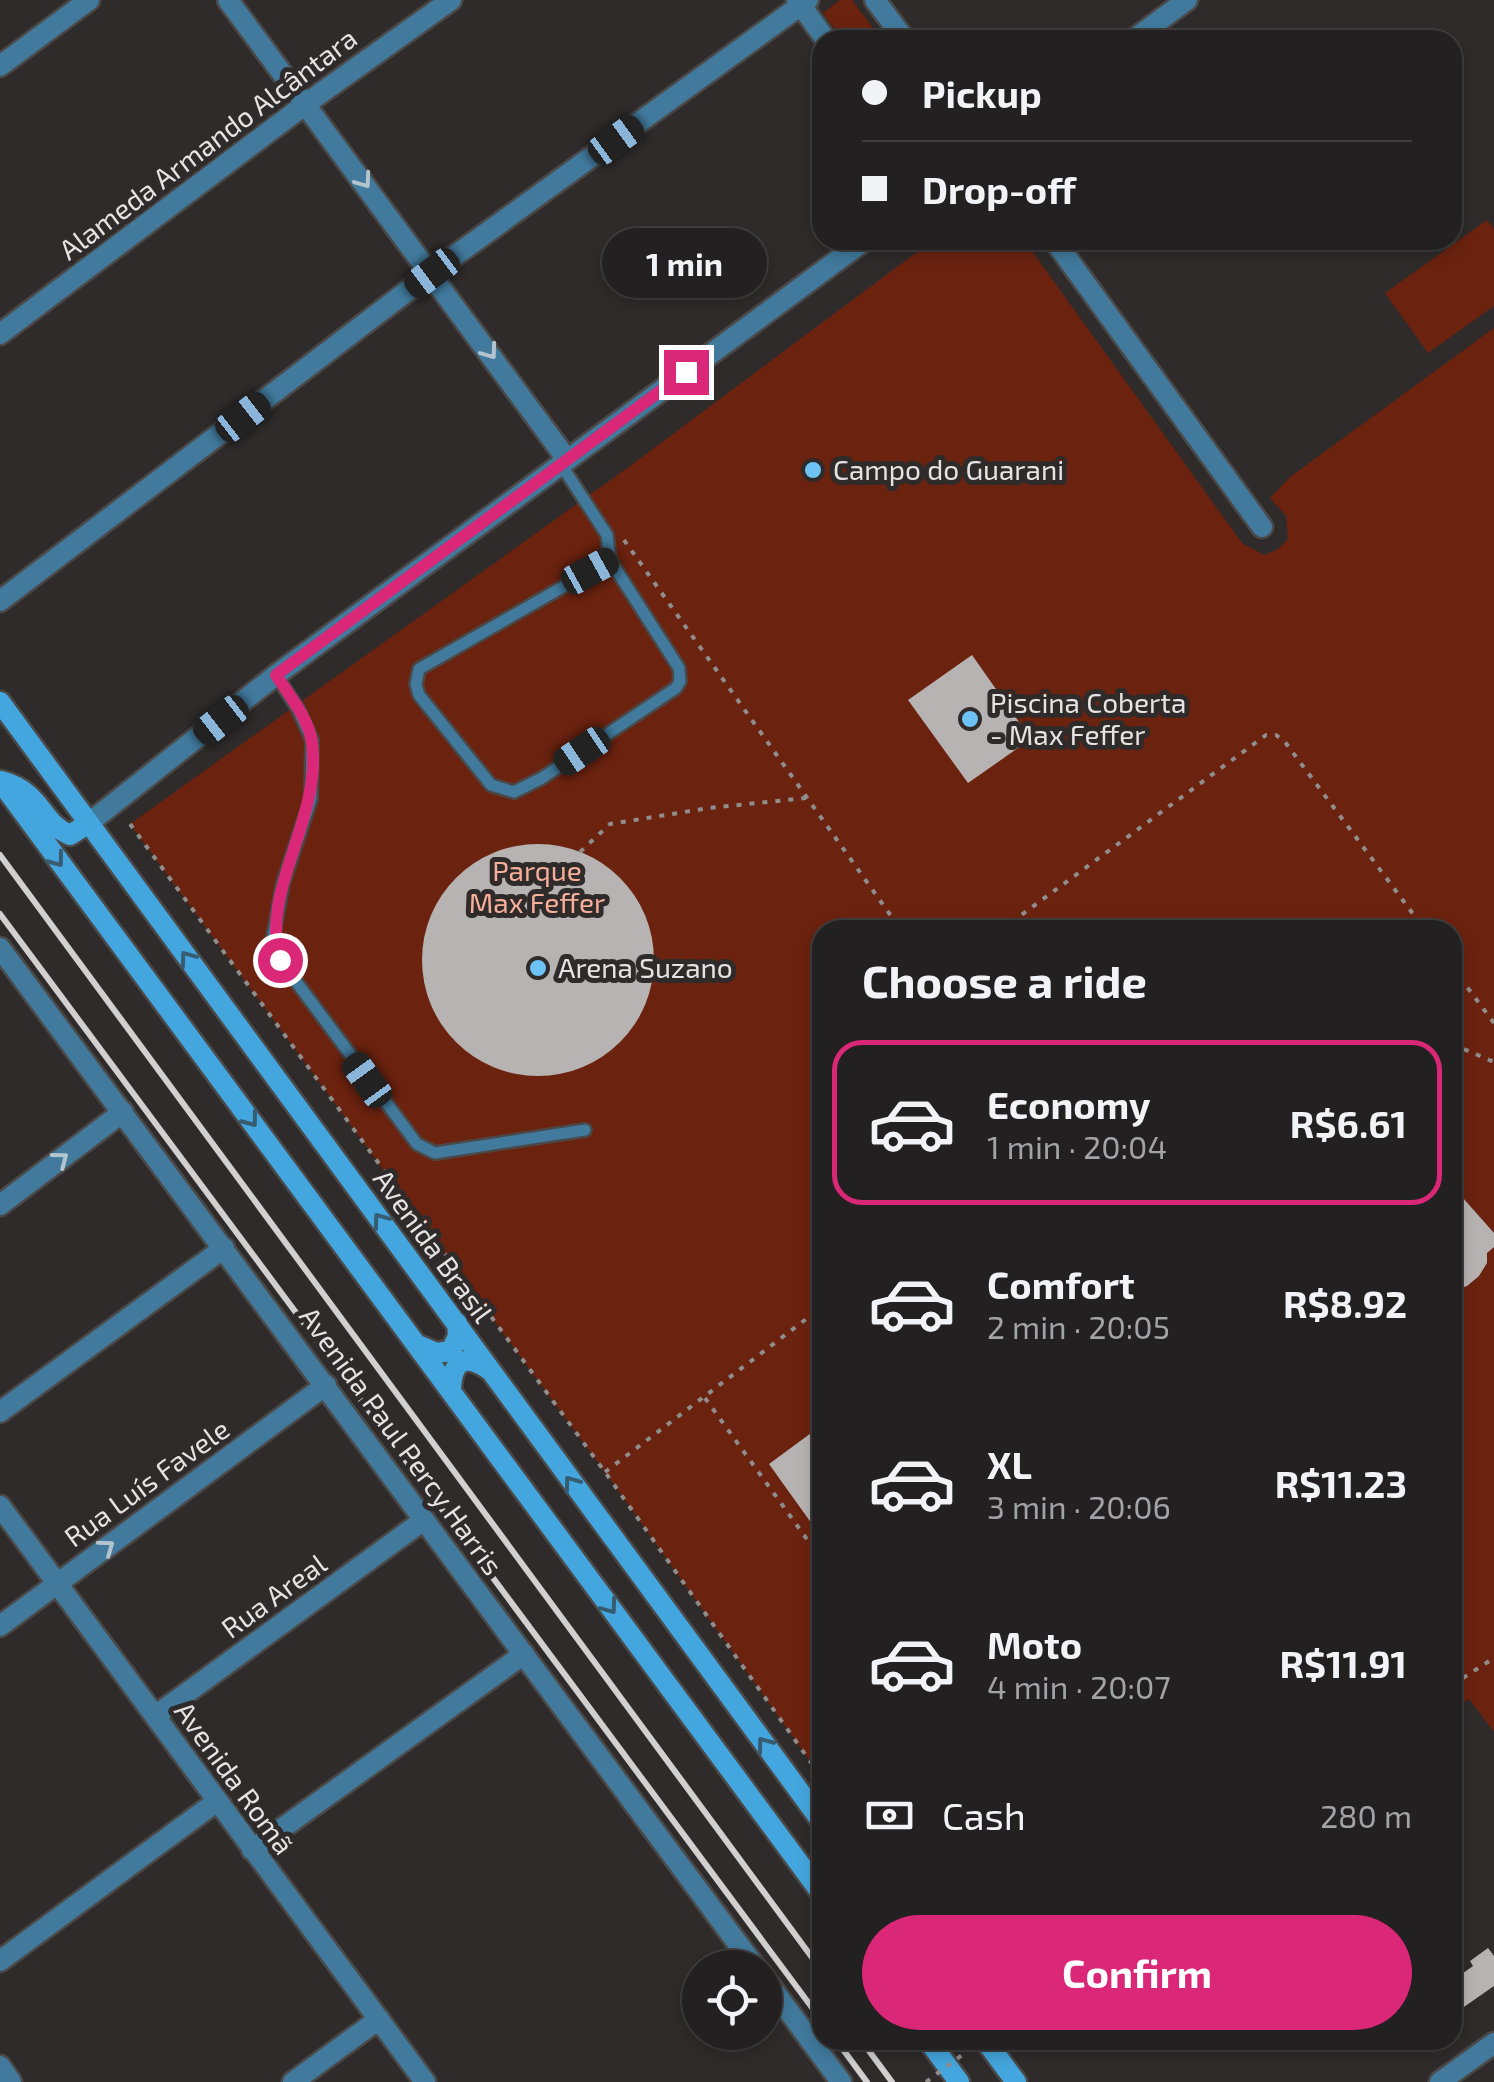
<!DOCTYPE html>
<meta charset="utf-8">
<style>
:root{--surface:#222020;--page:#2e2d2d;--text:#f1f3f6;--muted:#a2a3a5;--line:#3f3e3e;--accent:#db2777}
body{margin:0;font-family:"Exo 2",sans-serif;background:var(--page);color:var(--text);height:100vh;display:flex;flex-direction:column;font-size:38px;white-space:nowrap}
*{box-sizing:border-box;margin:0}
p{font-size:32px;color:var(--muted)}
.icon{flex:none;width:55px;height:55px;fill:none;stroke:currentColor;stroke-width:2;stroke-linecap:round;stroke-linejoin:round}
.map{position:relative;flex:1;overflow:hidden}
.sheet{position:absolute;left:812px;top:920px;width:650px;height:1130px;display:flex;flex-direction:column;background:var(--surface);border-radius:30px;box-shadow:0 5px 15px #0003,0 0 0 2px var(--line)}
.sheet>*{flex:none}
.hud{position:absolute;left:812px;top:30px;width:650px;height:220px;border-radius:30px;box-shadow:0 5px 15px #0003,0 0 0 2px var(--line);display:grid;align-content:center;height:220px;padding:0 50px;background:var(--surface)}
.buttons{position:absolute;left:682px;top:1950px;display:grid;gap:20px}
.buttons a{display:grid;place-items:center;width:100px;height:100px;border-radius:50%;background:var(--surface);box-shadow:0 5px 15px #0003,0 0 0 2px var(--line);font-size:50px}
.end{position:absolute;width:45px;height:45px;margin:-22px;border:12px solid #db2777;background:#fff;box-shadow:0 0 0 5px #fff}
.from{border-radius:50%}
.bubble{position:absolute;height:70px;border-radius:35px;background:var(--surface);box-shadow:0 5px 15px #0003,0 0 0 2px var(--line);font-size:32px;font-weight:700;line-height:70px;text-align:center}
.car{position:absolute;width:30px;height:60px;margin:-30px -15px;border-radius:12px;box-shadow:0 0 8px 2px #0007;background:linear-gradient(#222 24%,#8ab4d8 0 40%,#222 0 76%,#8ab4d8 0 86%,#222 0)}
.hud b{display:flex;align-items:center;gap:35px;height:95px;font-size:38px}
.hud b+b{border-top:2px solid var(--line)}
.hud i{width:25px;height:25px;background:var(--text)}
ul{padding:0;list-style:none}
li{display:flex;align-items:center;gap:30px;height:165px;margin:0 20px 15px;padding:0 30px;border:5px solid transparent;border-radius:30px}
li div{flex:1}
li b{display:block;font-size:38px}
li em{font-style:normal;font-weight:700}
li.selected{border-color:var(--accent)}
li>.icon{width:90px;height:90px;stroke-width:1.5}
h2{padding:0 50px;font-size:45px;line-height:120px}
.pay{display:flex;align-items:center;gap:25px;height:110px;padding:0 50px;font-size:38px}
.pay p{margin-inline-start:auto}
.button{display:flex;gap:20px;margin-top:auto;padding:20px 50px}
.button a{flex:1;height:115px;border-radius:60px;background:var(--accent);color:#fff;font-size:40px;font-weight:700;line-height:115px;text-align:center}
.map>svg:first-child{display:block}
</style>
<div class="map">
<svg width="1494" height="2082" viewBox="0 0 1494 2082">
<rect width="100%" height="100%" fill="#2e2b2a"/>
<path fill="#6b220f" d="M840 0H852L882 40H843L823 13Z
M1487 220 1494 229V306L1428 353 1385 293Z
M933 240H1024L1242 543 1264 555 1278 549 1288 539 1286 516 1270 498 1290 477 1494 328V1732L1469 1699 1453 1710 1452 930H822V1778L605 1472 130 824 630 466Z"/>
<path fill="#b7b3b2" d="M972 655 1031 739 968 783 908 700Z
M422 960a116 116 0 1 1 232 0a116 116 0 1 1-232 0Z
M1463 1198 1494 1233V1247L1487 1253V1263L1479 1276 1467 1286 1452 1291V1202Z
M822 1425V1538L769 1464Z
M1488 1948 1494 1956V1986L1461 2009 1452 1997V1981L1473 1966 1470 1961Z"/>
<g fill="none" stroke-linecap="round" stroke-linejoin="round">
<defs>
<path id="service" d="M560 463 607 535 610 560
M610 560 679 668 680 681 676 688 542 778 514 792 491 785 419 695 416 684 419 669Z
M276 675 298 709 312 740 311 799 283 883 273 937 280 960 417 1144 435 1153 585 1130"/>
<path id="minor" d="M228 0 566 458
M797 0 826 40
M875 0 905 40
M1133 40 1187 0
M0 66 89 0
M1054 240 1262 527
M0 334 307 103 451 0
M0 601 431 273 808 0
M89 823 276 675 865 240
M0 1205 123 1112
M0 1412 224 1248
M0 1506 425 2082
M0 1626 326 1385
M155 1716 424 1520
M252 1850 524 1654
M0 1961 216 1802
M0 2066 11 2082
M293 2082 379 2019
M1440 2082 1494 2043"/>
<path id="tertiary" d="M0 948 756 1968
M765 1979 841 2082"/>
<path id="secondary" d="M0 702 822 1822
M0 781 822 1894
M1 781C44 793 39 822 70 835L89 823
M420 1346 436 1353 451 1351 458 1336 457 1323
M451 1390C452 1358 467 1353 491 1371
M928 2040 959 2082
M985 2040 1016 2082"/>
</defs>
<use href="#service" stroke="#4b4848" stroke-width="16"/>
<use href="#minor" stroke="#4b4848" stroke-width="25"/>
<use href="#tertiary" stroke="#4b4848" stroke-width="25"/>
<use href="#secondary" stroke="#4b4848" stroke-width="25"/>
<path stroke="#908e8d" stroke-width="4" stroke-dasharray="5 8" stroke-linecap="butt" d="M624 540 901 930
M130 824 605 1472 822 1778
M580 852 610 824 709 808 806 798
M1001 930 1266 735H1276L1285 742 1425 930
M1452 967 1494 1023
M1452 1044 1494 1062
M705 1398 822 1560
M605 1472 822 1307
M1452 1685 1494 1658"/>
<use href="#service" stroke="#417a9d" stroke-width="11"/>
<use href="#minor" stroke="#417a9d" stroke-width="20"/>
<use href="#tertiary" stroke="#417a9d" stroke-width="20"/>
<use href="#secondary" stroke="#44a6de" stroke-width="20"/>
<path stroke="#d1cfcf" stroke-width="6" d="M0 855 822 1971
M0 914 822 2021
M836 2040 867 2082
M861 2040 892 2082"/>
<path stroke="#908e8d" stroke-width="4" stroke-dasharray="5 8" stroke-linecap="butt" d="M926 2082 982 2040"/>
</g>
<defs><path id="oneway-chevron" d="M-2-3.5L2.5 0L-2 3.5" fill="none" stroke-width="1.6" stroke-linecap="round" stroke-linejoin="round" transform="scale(2.5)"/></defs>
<g stroke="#b4c4ce">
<use href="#oneway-chevron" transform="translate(364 181) rotate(54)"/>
<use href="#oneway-chevron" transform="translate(490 352) rotate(54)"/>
<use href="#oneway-chevron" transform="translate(61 1159) rotate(-37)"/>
<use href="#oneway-chevron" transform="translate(107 1547) rotate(-36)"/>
</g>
<g stroke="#375c72">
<use href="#oneway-chevron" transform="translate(57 860) rotate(53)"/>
<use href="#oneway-chevron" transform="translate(187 958) rotate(-126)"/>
<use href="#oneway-chevron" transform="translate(251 1120) rotate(53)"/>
<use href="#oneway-chevron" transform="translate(380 1220) rotate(-126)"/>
<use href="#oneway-chevron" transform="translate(571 1483) rotate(-126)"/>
<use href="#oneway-chevron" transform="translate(610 1607) rotate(54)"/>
<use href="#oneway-chevron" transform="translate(764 1744) rotate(-127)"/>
</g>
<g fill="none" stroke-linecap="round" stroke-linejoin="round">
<path stroke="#db2777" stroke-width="12" d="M280 960C260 889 322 820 312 743 309 719 289 695 276 675L686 372"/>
</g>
<g fill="#6fc2f4" stroke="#2e2b2a" stroke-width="4">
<circle cx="813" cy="470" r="10"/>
<circle cx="970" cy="719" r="10"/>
<circle cx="538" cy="968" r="10"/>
</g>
<g text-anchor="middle" stroke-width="10" stroke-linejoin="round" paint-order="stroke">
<g font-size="28" fill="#e5e3e3" stroke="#2e2b2a">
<text transform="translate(208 144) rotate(-37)" y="10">Alameda Armando Alcântara</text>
<text transform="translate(433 1246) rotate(54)" y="10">Avenida Brasil</text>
<text transform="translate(401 1441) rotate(54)" y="10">Avenida Paul Percy Harris</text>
<text transform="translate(147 1483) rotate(-36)" y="10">Rua Luís Favele</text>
<text transform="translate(274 1596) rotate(-36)" y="10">Rua Areal</text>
<text transform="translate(234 1778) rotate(54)" y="10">Avenida Romã</text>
</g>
<g font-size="28" fill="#e5e3e3" stroke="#2e2b2a" text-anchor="start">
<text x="833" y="480">Campo do Guarani</text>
<text x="990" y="713">Piscina Coberta<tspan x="990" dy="32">- Max Feffer</tspan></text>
<text x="558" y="978">Arena Suzano</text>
</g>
<g font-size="28" fill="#f7ae9b" stroke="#2e2b2a">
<text x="537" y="881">Parque<tspan x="537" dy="32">Max Feffer</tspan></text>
</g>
</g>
</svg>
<div class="buttons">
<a><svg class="icon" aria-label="locate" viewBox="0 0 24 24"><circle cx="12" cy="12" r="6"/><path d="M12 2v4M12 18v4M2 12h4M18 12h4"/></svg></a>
</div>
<i class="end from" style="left:280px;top:960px"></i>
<i class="end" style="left:686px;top:372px"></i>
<div class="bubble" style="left:602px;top:228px;width:165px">1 min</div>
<i class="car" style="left:616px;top:140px;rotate:54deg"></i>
<i class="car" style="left:432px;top:273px;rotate:233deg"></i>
<i class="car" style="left:243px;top:417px;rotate:52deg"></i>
<i class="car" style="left:590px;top:571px;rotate:61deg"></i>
<i class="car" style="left:221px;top:720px;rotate:232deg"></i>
<i class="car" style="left:582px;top:751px;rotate:236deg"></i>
<i class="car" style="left:367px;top:1080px;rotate:324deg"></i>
<div class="hud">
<b><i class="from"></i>Pickup</b>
<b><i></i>Drop-off</b>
</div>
<section class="sheet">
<h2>Choose a ride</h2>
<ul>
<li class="selected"><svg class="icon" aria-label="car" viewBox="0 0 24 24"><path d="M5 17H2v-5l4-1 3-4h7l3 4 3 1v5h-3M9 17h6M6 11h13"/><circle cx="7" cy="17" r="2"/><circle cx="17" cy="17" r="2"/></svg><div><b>Economy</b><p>1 min · 20:04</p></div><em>R$6.61</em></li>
<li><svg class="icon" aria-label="car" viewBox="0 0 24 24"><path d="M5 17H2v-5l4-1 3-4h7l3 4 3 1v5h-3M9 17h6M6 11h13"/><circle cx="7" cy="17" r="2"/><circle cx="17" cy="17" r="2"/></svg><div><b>Comfort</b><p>2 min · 20:05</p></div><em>R$8.92</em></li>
<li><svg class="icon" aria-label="car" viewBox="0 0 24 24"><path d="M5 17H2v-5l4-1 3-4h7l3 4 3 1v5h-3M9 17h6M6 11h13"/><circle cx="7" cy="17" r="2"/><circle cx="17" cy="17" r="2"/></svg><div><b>XL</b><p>3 min · 20:06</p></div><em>R$11.23</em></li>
<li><svg class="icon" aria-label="car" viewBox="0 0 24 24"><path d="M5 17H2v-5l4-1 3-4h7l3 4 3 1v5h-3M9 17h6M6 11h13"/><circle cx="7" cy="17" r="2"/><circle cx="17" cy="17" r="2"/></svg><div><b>Moto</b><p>4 min · 20:07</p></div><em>R$11.91</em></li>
</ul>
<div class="pay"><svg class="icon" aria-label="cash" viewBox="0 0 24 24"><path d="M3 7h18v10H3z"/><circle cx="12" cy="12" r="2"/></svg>Cash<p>280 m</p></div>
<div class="button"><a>Confirm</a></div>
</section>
</div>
